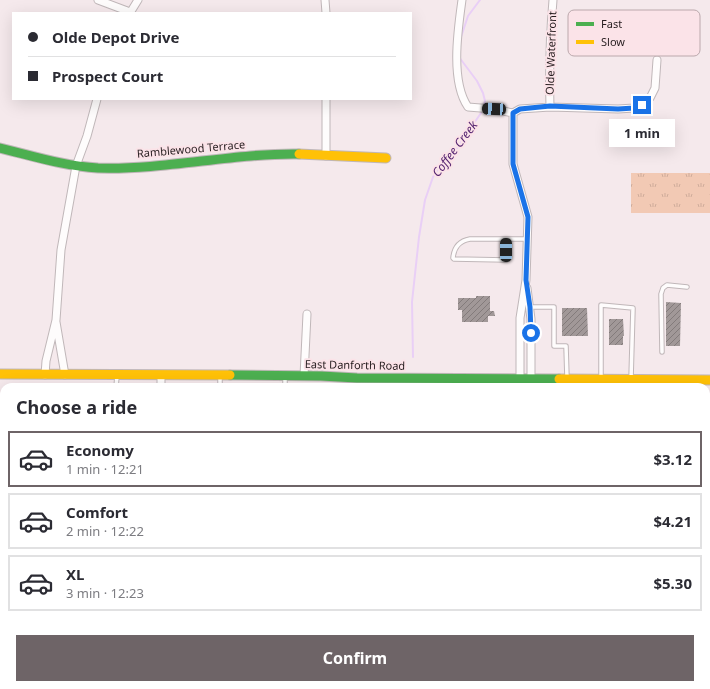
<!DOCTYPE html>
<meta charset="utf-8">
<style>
:root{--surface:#fff;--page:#f7f7f7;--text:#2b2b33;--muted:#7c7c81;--line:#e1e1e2;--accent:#6e6467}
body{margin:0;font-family:"Noto Sans",sans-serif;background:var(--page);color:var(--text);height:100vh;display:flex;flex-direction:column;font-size:15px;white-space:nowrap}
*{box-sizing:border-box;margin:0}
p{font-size:13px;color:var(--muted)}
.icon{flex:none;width:22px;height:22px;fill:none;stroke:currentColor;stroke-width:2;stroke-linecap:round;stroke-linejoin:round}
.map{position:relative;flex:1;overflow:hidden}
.panel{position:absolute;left:0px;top:383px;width:710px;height:306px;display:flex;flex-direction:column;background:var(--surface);border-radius:12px 12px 0 0;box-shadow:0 4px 16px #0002}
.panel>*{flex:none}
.top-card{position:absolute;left:12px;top:12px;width:400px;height:88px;border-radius:0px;box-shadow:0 4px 16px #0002;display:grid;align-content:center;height:88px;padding:0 16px;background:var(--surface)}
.end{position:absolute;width:18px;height:18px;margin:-9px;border:5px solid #1a73e8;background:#fff;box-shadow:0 0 0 2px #fff}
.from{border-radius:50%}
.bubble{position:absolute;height:28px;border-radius:0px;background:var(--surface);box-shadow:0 4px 16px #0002;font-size:13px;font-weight:700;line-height:28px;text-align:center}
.car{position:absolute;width:12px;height:24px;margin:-12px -6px;border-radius:5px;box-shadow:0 0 3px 1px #0007;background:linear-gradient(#222 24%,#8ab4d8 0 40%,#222 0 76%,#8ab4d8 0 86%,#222 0)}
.top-card b{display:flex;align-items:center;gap:14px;height:38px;font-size:15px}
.top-card b+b{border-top:1px solid var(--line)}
.top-card i{width:10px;height:10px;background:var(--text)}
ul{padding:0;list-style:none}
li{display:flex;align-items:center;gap:12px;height:56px;margin:0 8px 6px;padding:0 8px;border:2px solid var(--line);border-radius:0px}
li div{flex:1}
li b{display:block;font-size:15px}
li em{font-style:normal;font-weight:700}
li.selected{border-color:var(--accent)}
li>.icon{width:36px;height:36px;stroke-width:1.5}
h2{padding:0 16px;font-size:18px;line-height:48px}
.primary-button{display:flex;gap:8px;margin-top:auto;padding:8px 16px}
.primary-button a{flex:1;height:46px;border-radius:0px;background:var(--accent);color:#fff;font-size:16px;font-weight:700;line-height:46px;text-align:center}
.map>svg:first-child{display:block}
</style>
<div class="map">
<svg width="710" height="689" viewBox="0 0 710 689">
<defs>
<pattern id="park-tufts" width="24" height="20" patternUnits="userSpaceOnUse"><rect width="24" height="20" fill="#f2c9b4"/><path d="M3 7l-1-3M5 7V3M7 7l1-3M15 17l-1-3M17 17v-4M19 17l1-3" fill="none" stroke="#cfac9a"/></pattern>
<pattern id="building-hatch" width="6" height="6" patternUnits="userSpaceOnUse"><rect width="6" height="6" fill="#a19898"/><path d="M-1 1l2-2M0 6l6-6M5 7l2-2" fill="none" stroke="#837b7b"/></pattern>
</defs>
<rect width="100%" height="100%" fill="#f5e9ec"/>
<path fill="url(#park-tufts)" d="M631 173H710V213H631Z"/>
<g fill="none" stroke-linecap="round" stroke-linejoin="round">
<path stroke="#e9cff6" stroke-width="2" d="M461 37 468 16 480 0
M413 357 412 302 419 237 425 200 433 177 442 163 457 148 481 113 485 101 483 93 477 81 459 57
M580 685 581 689"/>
</g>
<path fill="url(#building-hatch)" d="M476 296H490V311H494L495 316H488V322H462V310H458V298H476Z
M666 302 681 303 680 346H666Z
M562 308H587L588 336H562Z
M609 319H623L624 336H623V345H609Z"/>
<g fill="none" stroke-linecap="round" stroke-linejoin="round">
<defs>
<path id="lane" d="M506 239V260L454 259 453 258C454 247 459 241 470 239H527
M530 307H554V346H566L567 378
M662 352 661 294 663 288 667 285 687 287
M220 376V387
M285 377V387
M601 378V305L633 308 631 379
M116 387 117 376
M524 387V380
M215 685 218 689
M284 685V689"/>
<path id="street" d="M98 0 130 12
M325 0 326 13
M462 0C458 29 450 81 468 107L493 109 513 113
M130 13 138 0
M326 99V156
M550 107C549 71 550 35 553 0
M513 113V164L528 217 526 280 520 318V379
M513 113 520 109 550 107 618 109 634 108 641 105 650 98 655 88 657 60
M527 288 531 319V379
M56 322 65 375
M45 375 46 361 56 320 61 250 76 166 87 136 97 99
M161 375V387
M304 376 307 314
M706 479 710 480
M706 580H710
M706 670H710
M30 685V689
M125 685 127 689
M140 685 141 689
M296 685V689
M514 689 515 685"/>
<path id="fast" d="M0 148C33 156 64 166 98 168 166 170 232 153 299 154
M230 375 321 376 357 378 559 379
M418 685V689"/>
<path id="slow" d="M299 154 386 158
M0 374 230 375
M559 379 710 380
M401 685V689"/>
</defs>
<use href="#lane" stroke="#c0b7b9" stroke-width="5.5"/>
<use href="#street" stroke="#c0b7b9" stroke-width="9"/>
<use href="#fast" stroke="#c0b7b9" stroke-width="11"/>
<use href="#slow" stroke="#c0b7b9" stroke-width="11"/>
<use href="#lane" stroke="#fefcfc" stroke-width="3.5"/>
<use href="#street" stroke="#fefcfc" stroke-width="7"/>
<use href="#fast" stroke="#4caf50" stroke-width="9"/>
<use href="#slow" stroke="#ffc107" stroke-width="9"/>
</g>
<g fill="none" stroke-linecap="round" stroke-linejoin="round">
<path stroke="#1a73e8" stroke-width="5" d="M531 333 530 307 526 280 528 217 513 164V113L520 109 550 106 618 109 634 108 642 105"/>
</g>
<g text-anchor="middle" stroke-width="4" stroke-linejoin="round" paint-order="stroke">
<g font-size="11" fill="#261d1f" stroke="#fbe3e8">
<text transform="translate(551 53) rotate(-88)" y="4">Olde Waterfront</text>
<text transform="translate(191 149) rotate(-5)" y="4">Ramblewood Terrace</text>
<text transform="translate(355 365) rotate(1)" y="4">East Danforth Road</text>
</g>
<g font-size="12" font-style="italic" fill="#552470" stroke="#fbe3e8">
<text transform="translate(455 149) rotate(-53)" y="4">Coffee Creek</text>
</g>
</g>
<rect x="568" y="10" width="132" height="46" rx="6" fill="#fbe3e8" stroke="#bba8ac" stroke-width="1"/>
<rect x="576" y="22" width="18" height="4" fill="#4caf50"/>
<rect x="576" y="40" width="18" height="4" fill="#ffc107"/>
<g font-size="11" fill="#261d1f">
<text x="601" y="28">Fast</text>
<text x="601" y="46">Slow</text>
</g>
</svg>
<i class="end from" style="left:531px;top:333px"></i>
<i class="end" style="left:642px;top:105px"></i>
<div class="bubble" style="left:609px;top:119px;width:66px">1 min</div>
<i class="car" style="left:494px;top:109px;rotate:273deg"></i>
<i class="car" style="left:506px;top:250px;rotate:0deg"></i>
<div class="top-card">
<b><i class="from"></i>Olde Depot Drive</b>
<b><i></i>Prospect Court</b>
</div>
<section class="panel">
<h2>Choose a ride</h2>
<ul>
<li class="selected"><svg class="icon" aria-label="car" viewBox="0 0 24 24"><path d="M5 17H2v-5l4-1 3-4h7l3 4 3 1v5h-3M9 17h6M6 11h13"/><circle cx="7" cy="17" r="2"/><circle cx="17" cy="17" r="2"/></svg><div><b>Economy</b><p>1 min · 12:21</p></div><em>$3.12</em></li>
<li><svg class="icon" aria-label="car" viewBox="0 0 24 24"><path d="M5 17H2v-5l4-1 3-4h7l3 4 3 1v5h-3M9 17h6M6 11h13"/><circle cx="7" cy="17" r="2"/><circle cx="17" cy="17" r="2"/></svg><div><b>Comfort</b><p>2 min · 12:22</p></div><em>$4.21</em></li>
<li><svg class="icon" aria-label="car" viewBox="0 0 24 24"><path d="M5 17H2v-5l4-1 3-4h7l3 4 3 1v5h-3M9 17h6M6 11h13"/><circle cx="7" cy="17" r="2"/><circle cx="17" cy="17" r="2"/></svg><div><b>XL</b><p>3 min · 12:23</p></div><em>$5.30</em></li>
</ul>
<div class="primary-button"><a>Confirm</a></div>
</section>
</div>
